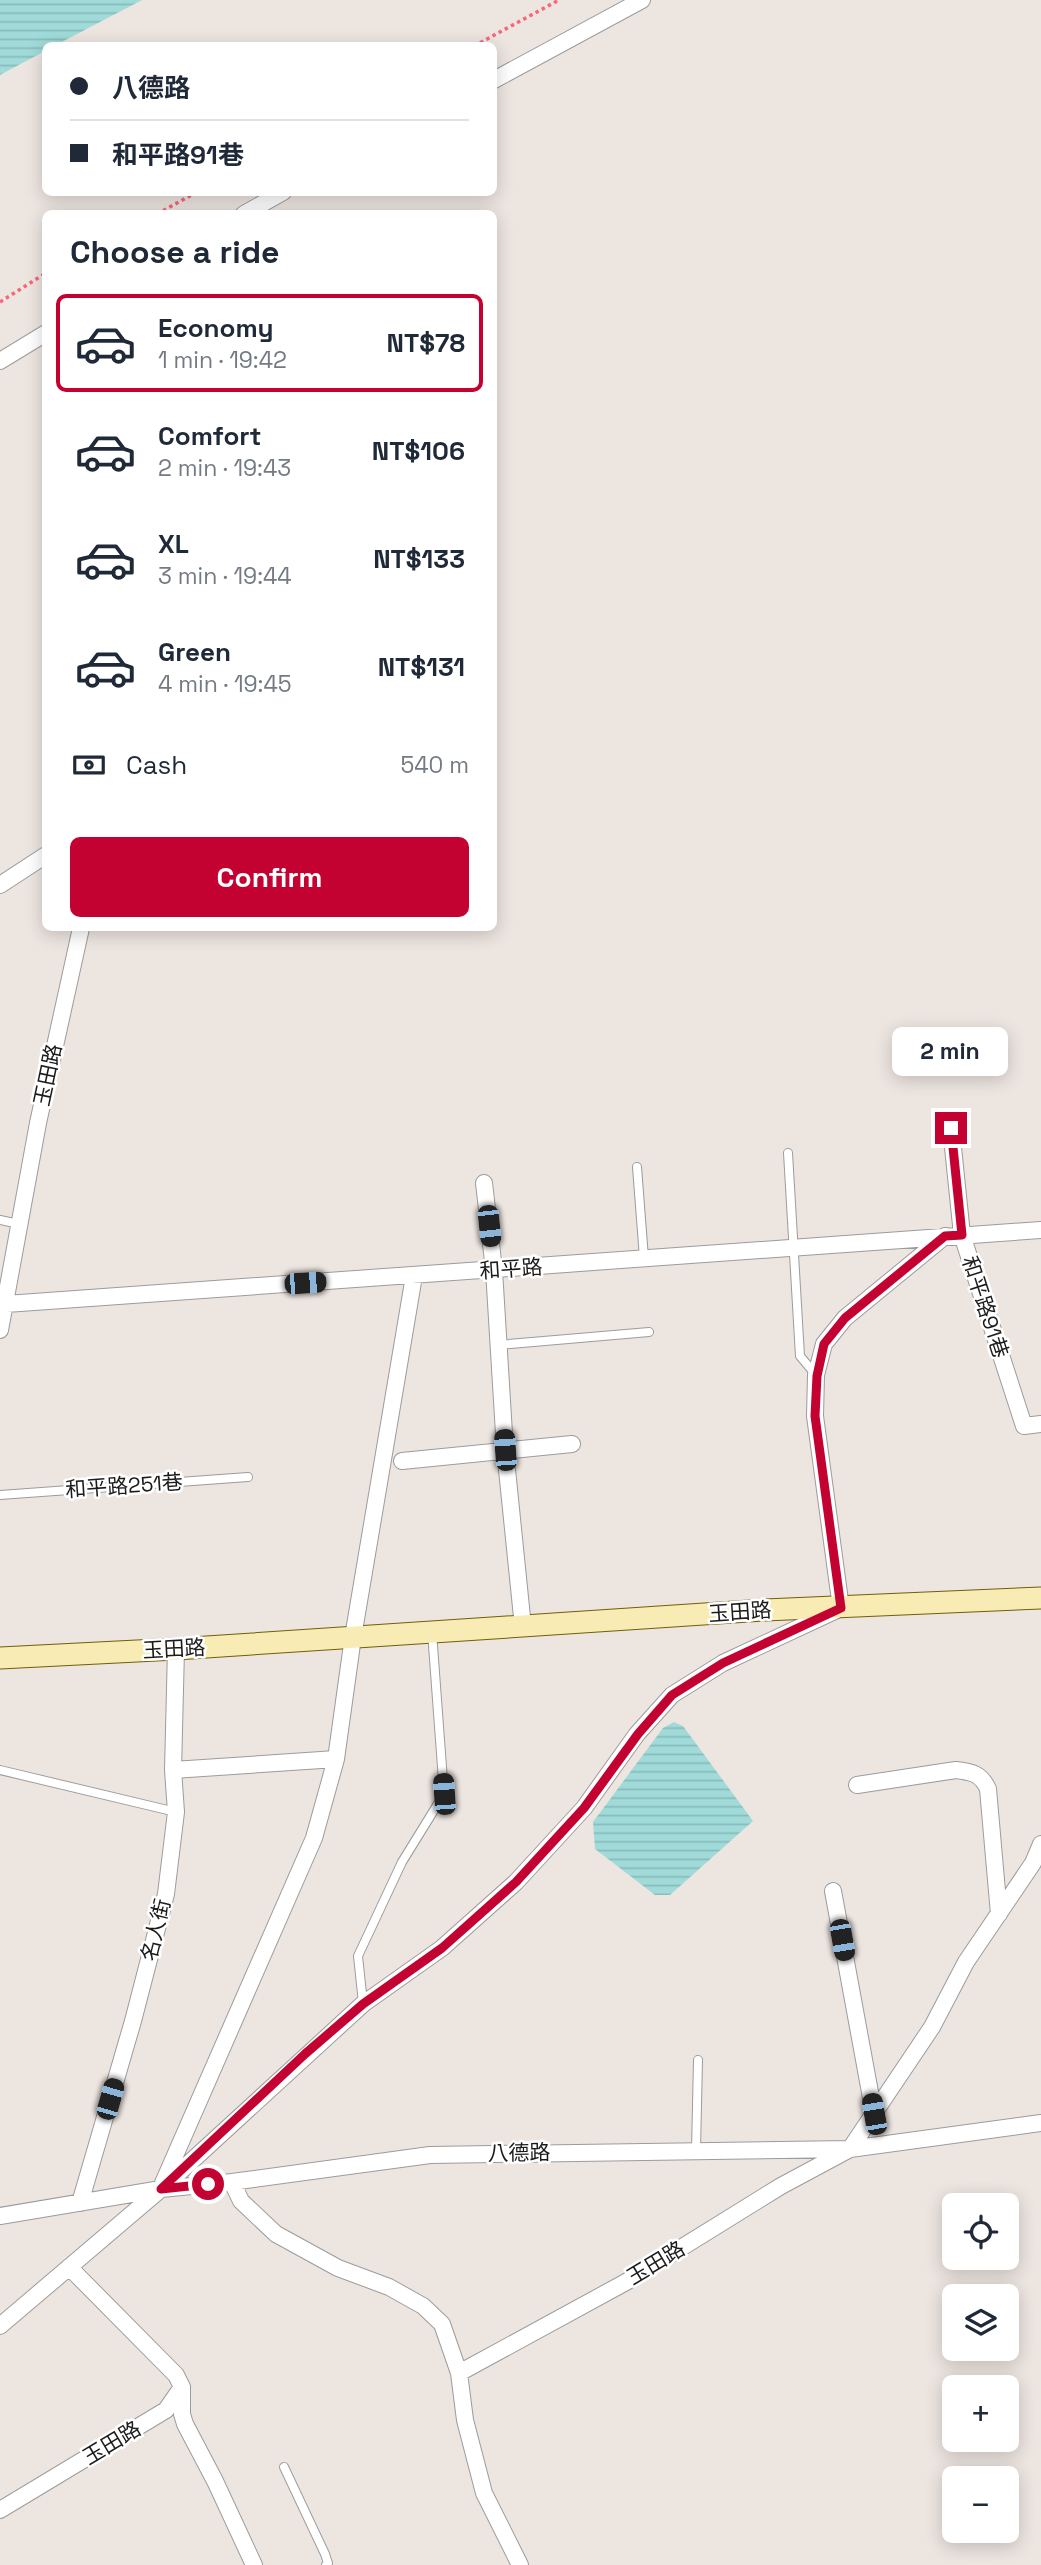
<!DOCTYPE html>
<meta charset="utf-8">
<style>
:root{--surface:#fff;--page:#f2f2f3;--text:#1f2937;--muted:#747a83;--line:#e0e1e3;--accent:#c40231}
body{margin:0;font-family:"Space Grotesk","Noto Sans TC",sans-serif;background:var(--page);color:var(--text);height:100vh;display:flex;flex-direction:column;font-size:26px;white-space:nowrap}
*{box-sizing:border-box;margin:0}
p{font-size:23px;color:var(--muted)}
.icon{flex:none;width:38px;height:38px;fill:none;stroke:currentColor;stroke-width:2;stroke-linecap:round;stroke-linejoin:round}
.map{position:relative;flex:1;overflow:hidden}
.panel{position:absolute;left:42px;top:210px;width:455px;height:721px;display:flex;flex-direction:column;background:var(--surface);border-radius:10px;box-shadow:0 4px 18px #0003}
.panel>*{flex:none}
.guide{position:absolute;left:42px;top:42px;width:455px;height:154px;border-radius:10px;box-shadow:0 4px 18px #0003;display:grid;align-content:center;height:154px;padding:0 28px;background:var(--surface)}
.controls{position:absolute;left:942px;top:2193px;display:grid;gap:14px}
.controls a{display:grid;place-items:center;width:77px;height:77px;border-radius:10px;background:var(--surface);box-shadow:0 4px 18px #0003;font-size:35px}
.end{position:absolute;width:32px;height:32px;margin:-16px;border:9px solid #c40231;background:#fff;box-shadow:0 0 0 4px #fff}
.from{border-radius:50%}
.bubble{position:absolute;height:49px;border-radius:10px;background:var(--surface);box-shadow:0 4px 18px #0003;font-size:23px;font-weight:700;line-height:49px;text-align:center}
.car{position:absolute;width:21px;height:42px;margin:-21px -10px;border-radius:9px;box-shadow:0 0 5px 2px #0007;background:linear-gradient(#222 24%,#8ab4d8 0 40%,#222 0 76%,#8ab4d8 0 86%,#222 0)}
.guide b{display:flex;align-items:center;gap:24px;height:66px;font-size:26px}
.guide b+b{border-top:2px solid var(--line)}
.guide i{width:18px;height:18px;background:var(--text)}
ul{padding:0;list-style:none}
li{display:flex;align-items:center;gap:21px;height:98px;margin:0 14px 10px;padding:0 14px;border:4px solid transparent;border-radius:10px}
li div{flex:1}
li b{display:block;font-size:26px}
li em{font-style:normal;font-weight:700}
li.current{border-color:var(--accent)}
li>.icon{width:63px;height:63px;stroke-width:1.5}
h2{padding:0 28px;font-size:32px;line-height:84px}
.pay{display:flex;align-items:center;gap:18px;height:77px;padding:0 28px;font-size:26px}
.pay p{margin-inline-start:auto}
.cta{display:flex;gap:14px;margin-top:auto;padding:14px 28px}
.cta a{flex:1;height:80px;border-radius:10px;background:var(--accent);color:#fff;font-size:28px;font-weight:700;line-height:80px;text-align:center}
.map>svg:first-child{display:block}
</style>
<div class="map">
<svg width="1041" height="2565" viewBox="0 0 1041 2565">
<defs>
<pattern id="water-rules" width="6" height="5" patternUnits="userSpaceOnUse" patternTransform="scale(1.75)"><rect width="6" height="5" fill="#a0dbda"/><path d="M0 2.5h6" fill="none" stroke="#89bbba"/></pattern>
</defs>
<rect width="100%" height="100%" fill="#ede5e0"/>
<path fill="url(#water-rules)" d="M0 0H142L56 45 46 46 45 51 0 75Z
M674 1722 683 1726 753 1821 670 1895H655L595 1849 593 1822 663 1728Z"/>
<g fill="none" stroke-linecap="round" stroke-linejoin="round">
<defs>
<path id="lane" d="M788 1153 800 1356 816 1375
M637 1167 644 1258
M0 1220 19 1224
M498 1345 649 1332
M0 1495 248 1477
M0 1770 176 1812
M363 2003 358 1956 402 1862 444 1794 432 1632
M696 2150 698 2060
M284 2467 325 2554 328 2563 326 2565"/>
<path id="street" d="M494 80 642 0
M244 214 283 192
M0 361 46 333
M0 885 46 855
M951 1128 962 1235 1024 1426 1041 1424
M484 1183 494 1270 505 1450 523 1627
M6 1304 1041 1230
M0 1330 38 1123 81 928
M402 1461 572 1444
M173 1770 336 1759
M857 1785 956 1770C973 1772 981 1774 988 1789L999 1914
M833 1891 874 2114
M232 2182 241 2201 276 2234 338 2268 389 2287 423 2306 442 2324 459 2373 465 2420 484 2493 520 2565
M163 2183 314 1838 336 1759 353 1637 414 1276
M80 2203 133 2021 166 1894 176 1812 173 1770 176 1649
M0 2216 161 2189 232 2182 430 2155 850 2149 1041 2123
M0 2326 161 2189 363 2004 442 1948 516 1882 584 1808 637 1734 672 1695 723 1663 841 1608 815 1416 816 1375 824 1344 845 1318 945 1236
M459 2373 626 2282 781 2186 850 2149 932 2027 966 1962 1033 1863 1041 1844
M182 2387V2414L185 2424 215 2481 254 2565
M0 2510 166 2410 182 2387 176 2375 69 2267"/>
<path id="secondary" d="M0 1658 176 1649 765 1610 1041 1598"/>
</defs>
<use href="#lane" stroke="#9c9c9c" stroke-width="10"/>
<use href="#street" stroke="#9c9c9c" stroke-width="18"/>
<use href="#secondary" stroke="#6e6006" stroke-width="23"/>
<path stroke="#f8667a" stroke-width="3.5" stroke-dasharray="3.5 3.5" stroke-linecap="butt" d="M474 46 559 0
M157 214 197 192
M0 302 46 273"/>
<use href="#lane" stroke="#fff" stroke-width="8"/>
<use href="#street" stroke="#fff" stroke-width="16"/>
<use href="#secondary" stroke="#f8ebb3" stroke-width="21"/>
</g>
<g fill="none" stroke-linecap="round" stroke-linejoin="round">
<path stroke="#c40231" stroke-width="9" d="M208 2184 161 2189 305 2054 363 2004 442 1948 516 1882 584 1808 638 1734 672 1695 723 1663 841 1608 815 1416 817 1376 824 1344 845 1318 945 1236 962 1235 951 1128"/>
</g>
<g text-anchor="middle" stroke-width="5" stroke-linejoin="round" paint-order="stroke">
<g font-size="21" fill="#1b1b1b" stroke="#fff">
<text transform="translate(48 1075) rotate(-78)" y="7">玉田路</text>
<text transform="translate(511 1269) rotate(-4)" y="7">和平路</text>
<text transform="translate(985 1307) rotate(72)" y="7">和平路91巷</text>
<text transform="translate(124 1486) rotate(-4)" y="7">和平路251巷</text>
<text transform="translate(740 1612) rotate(-4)" y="7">玉田路</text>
<text transform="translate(174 1649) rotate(-3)" y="7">玉田路</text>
<text transform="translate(156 1930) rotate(-76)" y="7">名人街</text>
<text transform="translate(519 2153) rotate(-1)" y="7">八德路</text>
<text transform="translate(656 2263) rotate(-31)" y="7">玉田路</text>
<text transform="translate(112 2443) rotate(-31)" y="7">玉田路</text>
</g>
</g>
</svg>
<div class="controls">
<a><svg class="icon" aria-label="locate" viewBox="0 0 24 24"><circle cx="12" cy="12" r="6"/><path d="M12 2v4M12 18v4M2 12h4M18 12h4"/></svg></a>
<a><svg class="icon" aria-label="layers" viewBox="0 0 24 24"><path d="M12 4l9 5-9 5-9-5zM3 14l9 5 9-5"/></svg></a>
<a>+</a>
<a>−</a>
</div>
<i class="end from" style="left:208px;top:2184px"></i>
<i class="end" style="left:951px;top:1128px"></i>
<div class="bubble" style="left:892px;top:1027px;width:116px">2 min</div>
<i class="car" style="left:489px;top:1226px;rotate:174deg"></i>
<i class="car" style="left:305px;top:1283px;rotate:86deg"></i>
<i class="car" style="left:505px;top:1450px;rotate:356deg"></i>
<i class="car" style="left:444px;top:1794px;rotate:356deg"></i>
<i class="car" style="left:842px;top:1940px;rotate:170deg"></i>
<i class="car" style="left:110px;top:2099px;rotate:16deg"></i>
<i class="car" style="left:874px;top:2114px;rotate:350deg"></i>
<div class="guide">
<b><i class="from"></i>八德路</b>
<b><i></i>和平路91巷</b>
</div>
<section class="panel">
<h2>Choose a ride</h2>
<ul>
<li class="current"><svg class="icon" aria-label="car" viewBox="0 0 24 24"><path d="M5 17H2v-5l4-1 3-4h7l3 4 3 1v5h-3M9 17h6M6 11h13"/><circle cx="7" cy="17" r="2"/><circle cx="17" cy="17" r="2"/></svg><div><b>Economy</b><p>1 min · 19:42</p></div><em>NT$78</em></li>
<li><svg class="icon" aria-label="car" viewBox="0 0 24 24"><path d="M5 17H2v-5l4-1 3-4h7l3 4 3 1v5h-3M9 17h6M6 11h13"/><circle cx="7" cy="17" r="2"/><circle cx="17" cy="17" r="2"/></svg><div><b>Comfort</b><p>2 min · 19:43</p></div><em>NT$106</em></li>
<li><svg class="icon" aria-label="car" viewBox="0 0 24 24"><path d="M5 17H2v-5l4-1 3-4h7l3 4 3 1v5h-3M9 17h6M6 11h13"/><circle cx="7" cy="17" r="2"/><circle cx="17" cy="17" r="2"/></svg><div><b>XL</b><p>3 min · 19:44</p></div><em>NT$133</em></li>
<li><svg class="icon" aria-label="car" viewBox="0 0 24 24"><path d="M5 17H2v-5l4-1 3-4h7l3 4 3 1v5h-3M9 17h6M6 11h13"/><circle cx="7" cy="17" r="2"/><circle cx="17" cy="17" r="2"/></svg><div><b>Green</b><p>4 min · 19:45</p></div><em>NT$131</em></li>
</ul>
<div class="pay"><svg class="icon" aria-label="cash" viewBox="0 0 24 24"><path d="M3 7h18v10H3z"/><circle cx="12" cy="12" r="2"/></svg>Cash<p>540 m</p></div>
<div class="cta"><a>Confirm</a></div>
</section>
</div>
